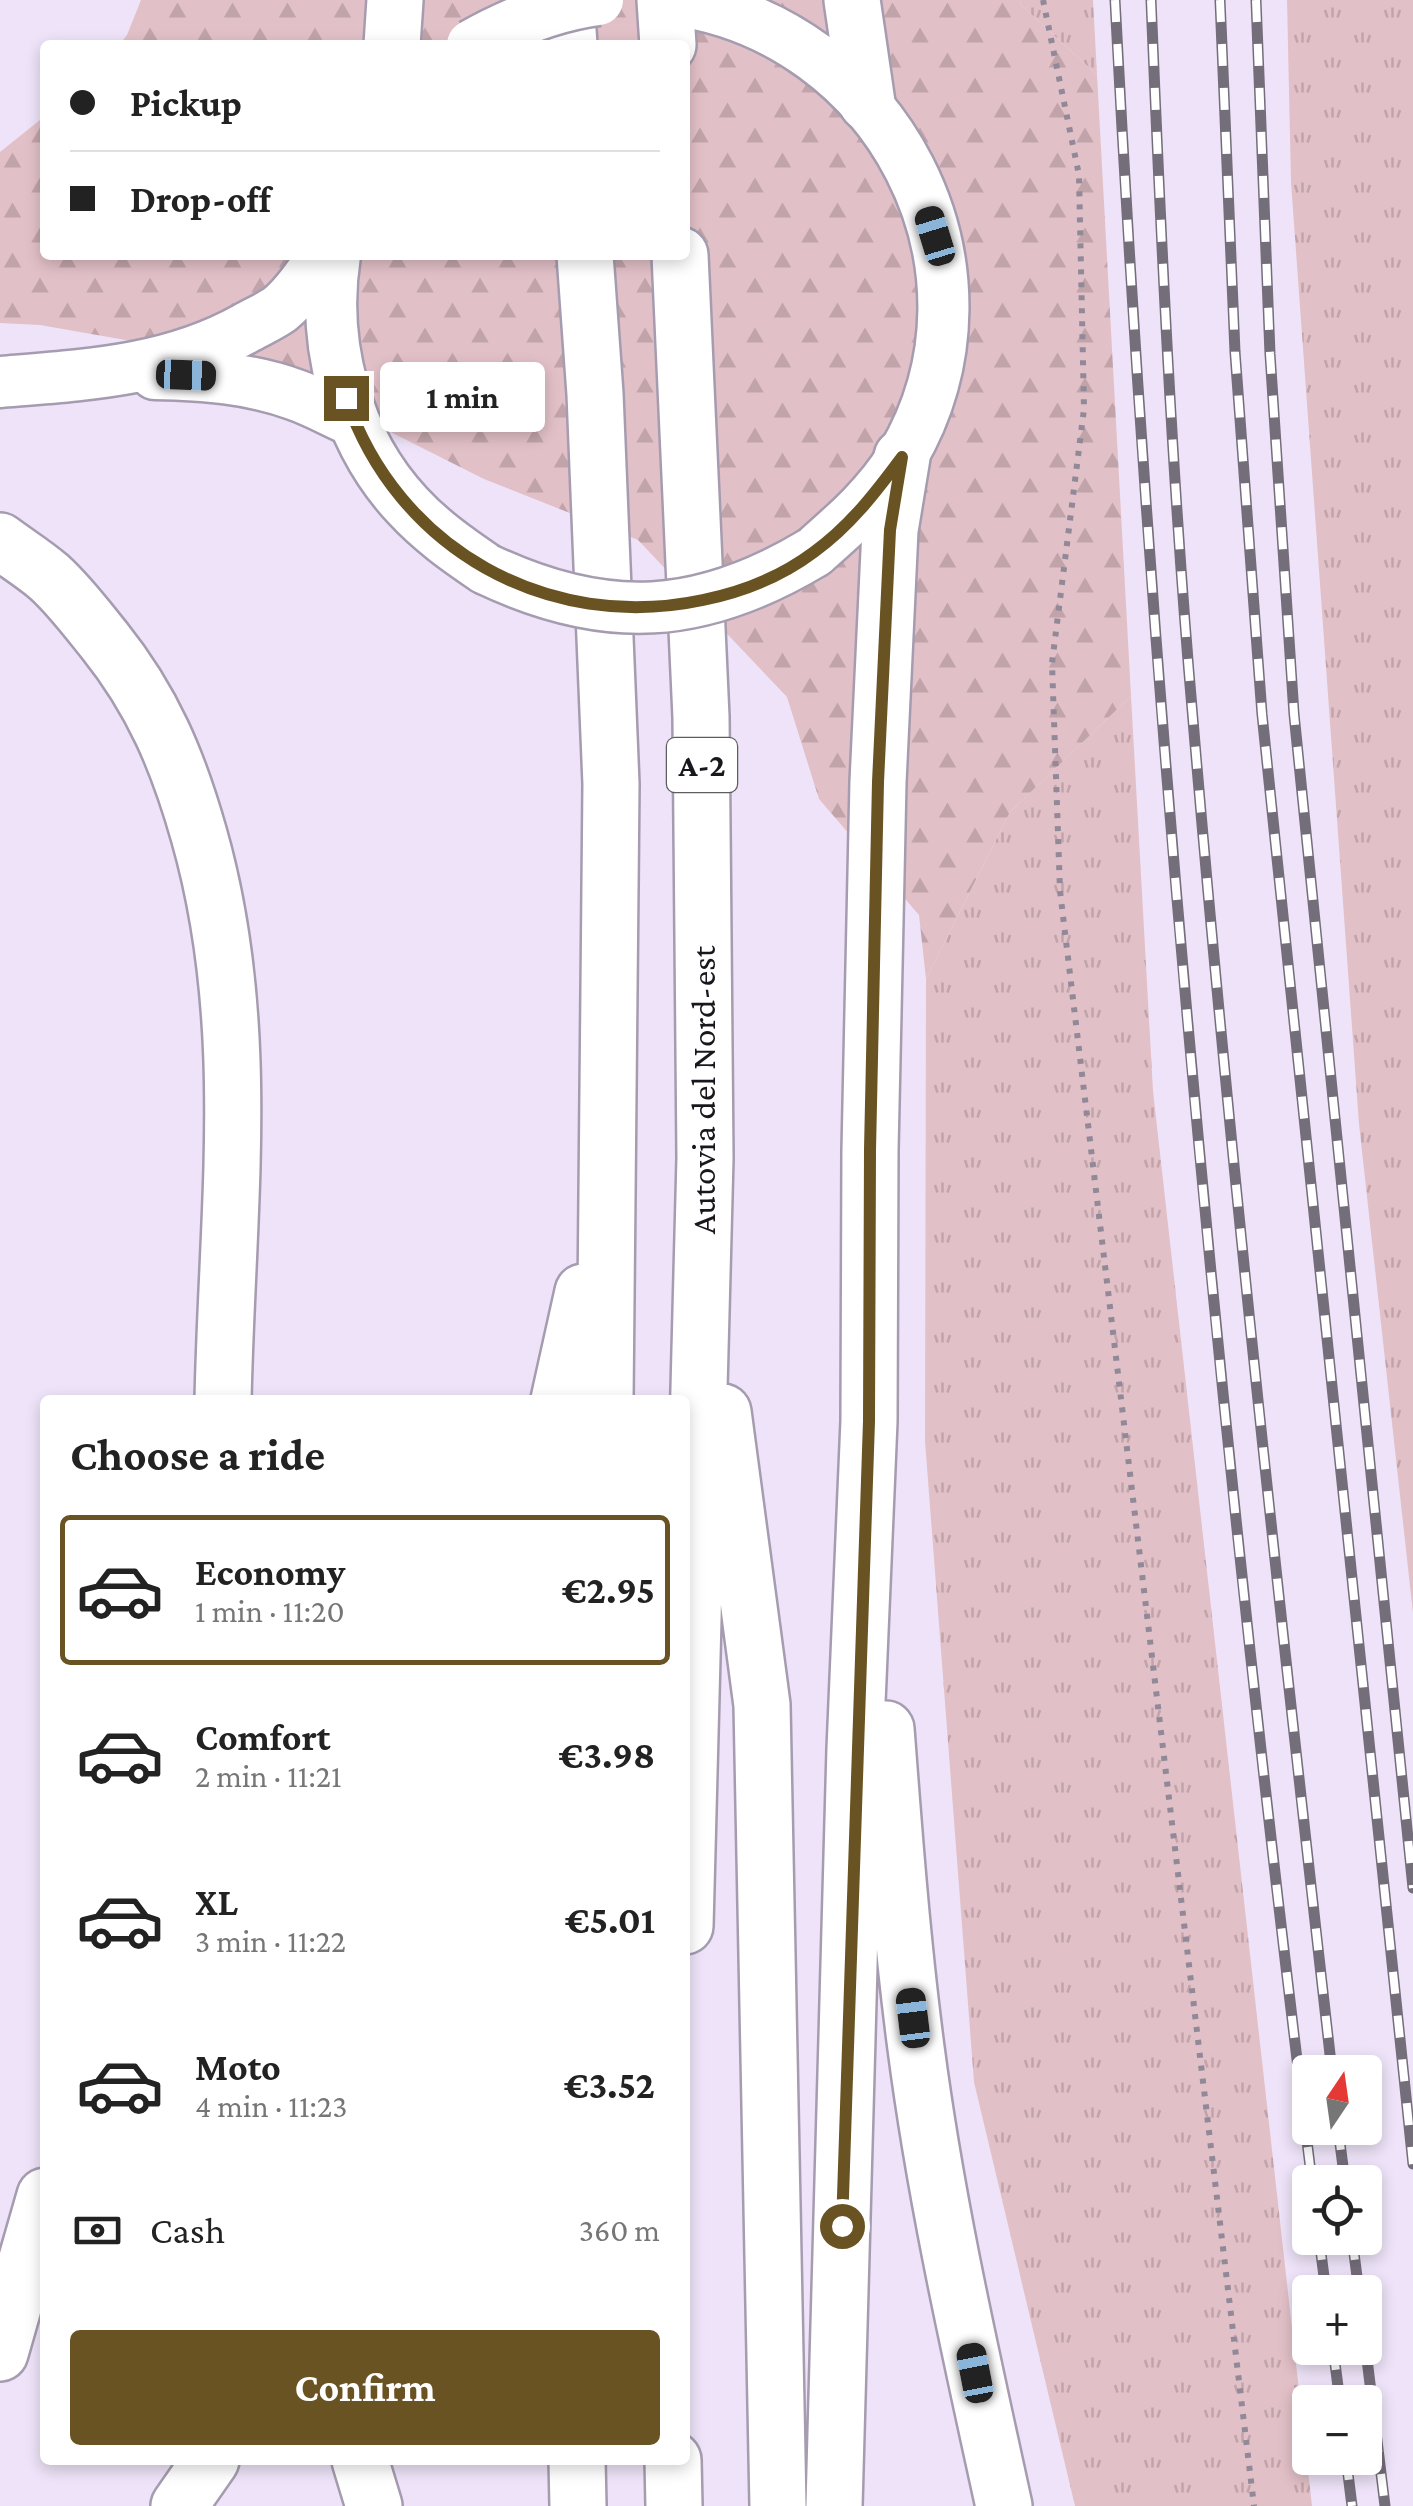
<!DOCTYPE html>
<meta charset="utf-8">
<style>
:root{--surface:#fff;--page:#f6f6f6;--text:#222;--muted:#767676;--line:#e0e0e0;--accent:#695322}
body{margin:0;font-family:"Crimson Pro",serif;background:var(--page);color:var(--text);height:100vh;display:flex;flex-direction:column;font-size:38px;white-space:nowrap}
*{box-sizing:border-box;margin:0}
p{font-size:32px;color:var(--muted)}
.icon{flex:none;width:55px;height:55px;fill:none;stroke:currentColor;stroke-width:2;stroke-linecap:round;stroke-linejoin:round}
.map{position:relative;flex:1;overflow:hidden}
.panel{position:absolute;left:40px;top:1395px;width:650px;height:1070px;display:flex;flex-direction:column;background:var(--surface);border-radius:10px;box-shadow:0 5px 15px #0003}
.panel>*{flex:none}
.top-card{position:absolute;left:40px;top:40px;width:650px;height:220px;border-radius:10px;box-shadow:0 5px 15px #0003;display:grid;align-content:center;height:220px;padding:0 30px;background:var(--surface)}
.needle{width:65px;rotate:13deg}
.buttons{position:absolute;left:1292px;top:2055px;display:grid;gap:20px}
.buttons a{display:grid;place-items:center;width:90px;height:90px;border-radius:10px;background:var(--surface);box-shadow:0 5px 15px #0003;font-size:50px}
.end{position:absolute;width:45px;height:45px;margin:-22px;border:12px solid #695322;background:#fff;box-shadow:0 0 0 5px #fff}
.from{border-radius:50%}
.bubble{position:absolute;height:70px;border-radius:10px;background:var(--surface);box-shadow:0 5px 15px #0003;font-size:32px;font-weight:700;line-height:70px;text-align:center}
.car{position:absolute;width:30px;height:60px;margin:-30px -15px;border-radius:12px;box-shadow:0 0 8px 2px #0007;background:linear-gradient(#222 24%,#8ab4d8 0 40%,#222 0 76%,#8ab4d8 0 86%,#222 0)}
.top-card b{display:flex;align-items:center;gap:35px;height:95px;font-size:38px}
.top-card b+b{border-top:2px solid var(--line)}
.top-card i{width:25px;height:25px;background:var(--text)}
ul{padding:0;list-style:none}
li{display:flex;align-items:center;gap:30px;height:150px;margin:0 20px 15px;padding:0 10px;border:5px solid transparent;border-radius:10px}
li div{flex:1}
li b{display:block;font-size:38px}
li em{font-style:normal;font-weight:700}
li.active{border-color:var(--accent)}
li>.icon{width:90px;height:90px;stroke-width:1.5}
h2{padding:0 30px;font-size:45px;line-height:120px}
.pay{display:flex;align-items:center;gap:25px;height:110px;padding:0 30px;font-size:38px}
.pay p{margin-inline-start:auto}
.action{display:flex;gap:20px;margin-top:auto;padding:20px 30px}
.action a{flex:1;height:115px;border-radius:10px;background:var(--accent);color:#fff;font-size:40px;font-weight:700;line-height:115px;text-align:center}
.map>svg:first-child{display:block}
</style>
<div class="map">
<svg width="1413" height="2506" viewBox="0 0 1413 2506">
<defs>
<pattern id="grass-tufts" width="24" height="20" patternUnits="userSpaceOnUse" patternTransform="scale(2.5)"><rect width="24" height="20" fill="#e2c0c7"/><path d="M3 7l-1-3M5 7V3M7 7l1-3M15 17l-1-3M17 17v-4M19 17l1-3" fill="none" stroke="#c1a4aa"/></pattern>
<pattern id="forest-firs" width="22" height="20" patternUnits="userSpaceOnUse" patternTransform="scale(2.5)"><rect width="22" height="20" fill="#e2c0c7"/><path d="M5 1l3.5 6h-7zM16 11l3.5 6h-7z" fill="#c1a4aa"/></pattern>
</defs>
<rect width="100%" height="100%" fill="#eee3f8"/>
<path fill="url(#grass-tufts)" d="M1020 0H1093L1097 75 1021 5Z
M1287 0H1413V1613L1359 1124 1291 182Z
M1131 696 1153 1091 1312 2506H1075L974 2082 925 1441 926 979 1010 812Z"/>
<path fill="url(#forest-firs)" d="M141 0H1020L1021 5 1097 75 1131 696 1010 812 926 979 919 915 819 799 787 697 638 540 484 479 251 362 40 325 0 323V152L45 116V255H685V45H119L127 35Z"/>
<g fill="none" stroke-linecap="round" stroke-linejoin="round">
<defs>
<path id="secondary" d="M673 0C886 29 1014 267 902 457 879 495 847 523 814 552
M335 255C321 343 346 440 408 506 431 531 458 550 486 569
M155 374C203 375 250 378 296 395 316 402 335 413 354 421
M0 382C86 375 169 371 246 328 257 322 270 316 280 309 297 295 311 274 323 255"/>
<path id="highway" d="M566 0 569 45
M665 0 668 45
M852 0 867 103
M392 45 395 0
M585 255 595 394 611 784 605 1400
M680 255 701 717 705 1158 685 1926
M0 541C16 553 34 564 49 577 69 595 87 619 104 640 153 701 178 761 199 835 253 1024 227 1208 223 1400
M559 1400 583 1292
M723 1412 762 1705 778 2506
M886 1729C894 1835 902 1942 916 2048 936 2202 971 2355 1004 2506
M0 2353 45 2196
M360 2460 374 2506
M577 2460 578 2506
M673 2460 674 2506
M179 2506 211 2460
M834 2506 855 1749 869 1421 870 1150 878 782 890 530 902 457"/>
</defs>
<use href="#secondary" stroke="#a69cb0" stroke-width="55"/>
<use href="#highway" stroke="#a69cb0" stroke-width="60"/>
<path stroke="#918998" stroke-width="6" stroke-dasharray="5 8" stroke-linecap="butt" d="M1043 0 1079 175 1084 409 1052 663 1060 891 1254 2506"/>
<use href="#secondary" stroke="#fff" stroke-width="50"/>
<use href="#highway" stroke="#fff" stroke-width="55"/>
<defs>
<path id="rail" d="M1115 0C1153 730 1222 1457 1312 2182
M1151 0C1161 240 1172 481 1193 720 1231 1172 1281 1622 1332 2072
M1220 0 1235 352 1262 714 1413 2164
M1256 0 1270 354 1294 714 1413 1888
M1338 2128 1345 2182
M1319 2238 1326 2292
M1352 2238 1359 2292
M1365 2343 1385 2506
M1333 2348 1340 2402
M1346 2458 1352 2506"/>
</defs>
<use href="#rail" stroke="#746d7a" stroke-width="11"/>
<use href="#rail" stroke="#fff" stroke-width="8" stroke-dasharray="22" stroke-linecap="butt"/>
<defs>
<path id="secondary-bridge" d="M472 45C511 23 553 6 598 0
M486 569C606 626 701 620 814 552"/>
</defs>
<use href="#secondary-bridge" stroke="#a69cb0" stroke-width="55" stroke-linecap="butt"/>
<use href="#secondary-bridge" stroke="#fff" stroke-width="50"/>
</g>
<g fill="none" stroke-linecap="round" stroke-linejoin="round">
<path stroke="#695322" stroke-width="12" d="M346 398C397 549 548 633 703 600 742 592 782 576 814 552 850 526 876 492 902 457L890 530 878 782 870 1150 869 1421 842 2226"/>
</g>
<g text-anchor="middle" stroke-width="8" stroke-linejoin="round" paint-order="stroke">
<rect fill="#fff" stroke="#5e5c61" stroke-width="2.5" x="667" y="738" width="70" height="54" rx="8"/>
<g font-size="32" font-weight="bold" fill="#19161d">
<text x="702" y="776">A-2</text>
</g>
<g font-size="35" fill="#19161d" stroke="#fff">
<text transform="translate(703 1090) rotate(-90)" y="12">Autovia del Nord-est</text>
</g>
</g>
</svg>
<div class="buttons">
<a><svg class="needle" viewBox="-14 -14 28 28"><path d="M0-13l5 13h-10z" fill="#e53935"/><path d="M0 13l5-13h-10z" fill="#767676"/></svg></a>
<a><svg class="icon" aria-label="locate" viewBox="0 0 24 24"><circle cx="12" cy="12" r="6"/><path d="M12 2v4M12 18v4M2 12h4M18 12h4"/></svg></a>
<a>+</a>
<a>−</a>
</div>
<i class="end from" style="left:842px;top:2226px"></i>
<i class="end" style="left:346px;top:398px"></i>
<div class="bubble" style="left:380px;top:362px;width:165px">1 min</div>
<i class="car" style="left:935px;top:236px;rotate:343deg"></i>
<i class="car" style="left:186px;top:375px;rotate:92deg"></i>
<i class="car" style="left:913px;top:2018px;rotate:353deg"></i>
<i class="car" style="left:975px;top:2373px;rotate:349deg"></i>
<div class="top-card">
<b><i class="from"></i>Pickup</b>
<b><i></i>Drop-off</b>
</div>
<section class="panel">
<h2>Choose a ride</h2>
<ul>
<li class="active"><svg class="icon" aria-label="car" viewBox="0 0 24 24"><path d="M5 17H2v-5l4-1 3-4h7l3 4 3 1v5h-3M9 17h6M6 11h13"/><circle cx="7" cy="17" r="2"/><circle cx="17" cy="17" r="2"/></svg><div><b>Economy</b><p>1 min · 11:20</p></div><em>€2.95</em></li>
<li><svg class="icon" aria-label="car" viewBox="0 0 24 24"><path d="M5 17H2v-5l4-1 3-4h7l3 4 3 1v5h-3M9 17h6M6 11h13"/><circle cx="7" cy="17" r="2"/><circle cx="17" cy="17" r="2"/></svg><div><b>Comfort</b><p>2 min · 11:21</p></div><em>€3.98</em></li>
<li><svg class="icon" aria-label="car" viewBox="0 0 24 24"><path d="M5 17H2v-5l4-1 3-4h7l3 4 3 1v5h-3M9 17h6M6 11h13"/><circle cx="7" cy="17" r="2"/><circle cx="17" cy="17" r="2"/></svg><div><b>XL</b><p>3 min · 11:22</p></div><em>€5.01</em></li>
<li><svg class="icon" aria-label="car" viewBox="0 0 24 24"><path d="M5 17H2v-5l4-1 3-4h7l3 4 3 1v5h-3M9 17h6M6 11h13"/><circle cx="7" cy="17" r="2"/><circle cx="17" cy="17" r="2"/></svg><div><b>Moto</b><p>4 min · 11:23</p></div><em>€3.52</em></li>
</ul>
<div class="pay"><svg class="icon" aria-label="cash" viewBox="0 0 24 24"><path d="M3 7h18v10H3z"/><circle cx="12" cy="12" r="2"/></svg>Cash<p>360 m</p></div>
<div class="action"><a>Confirm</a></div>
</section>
</div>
